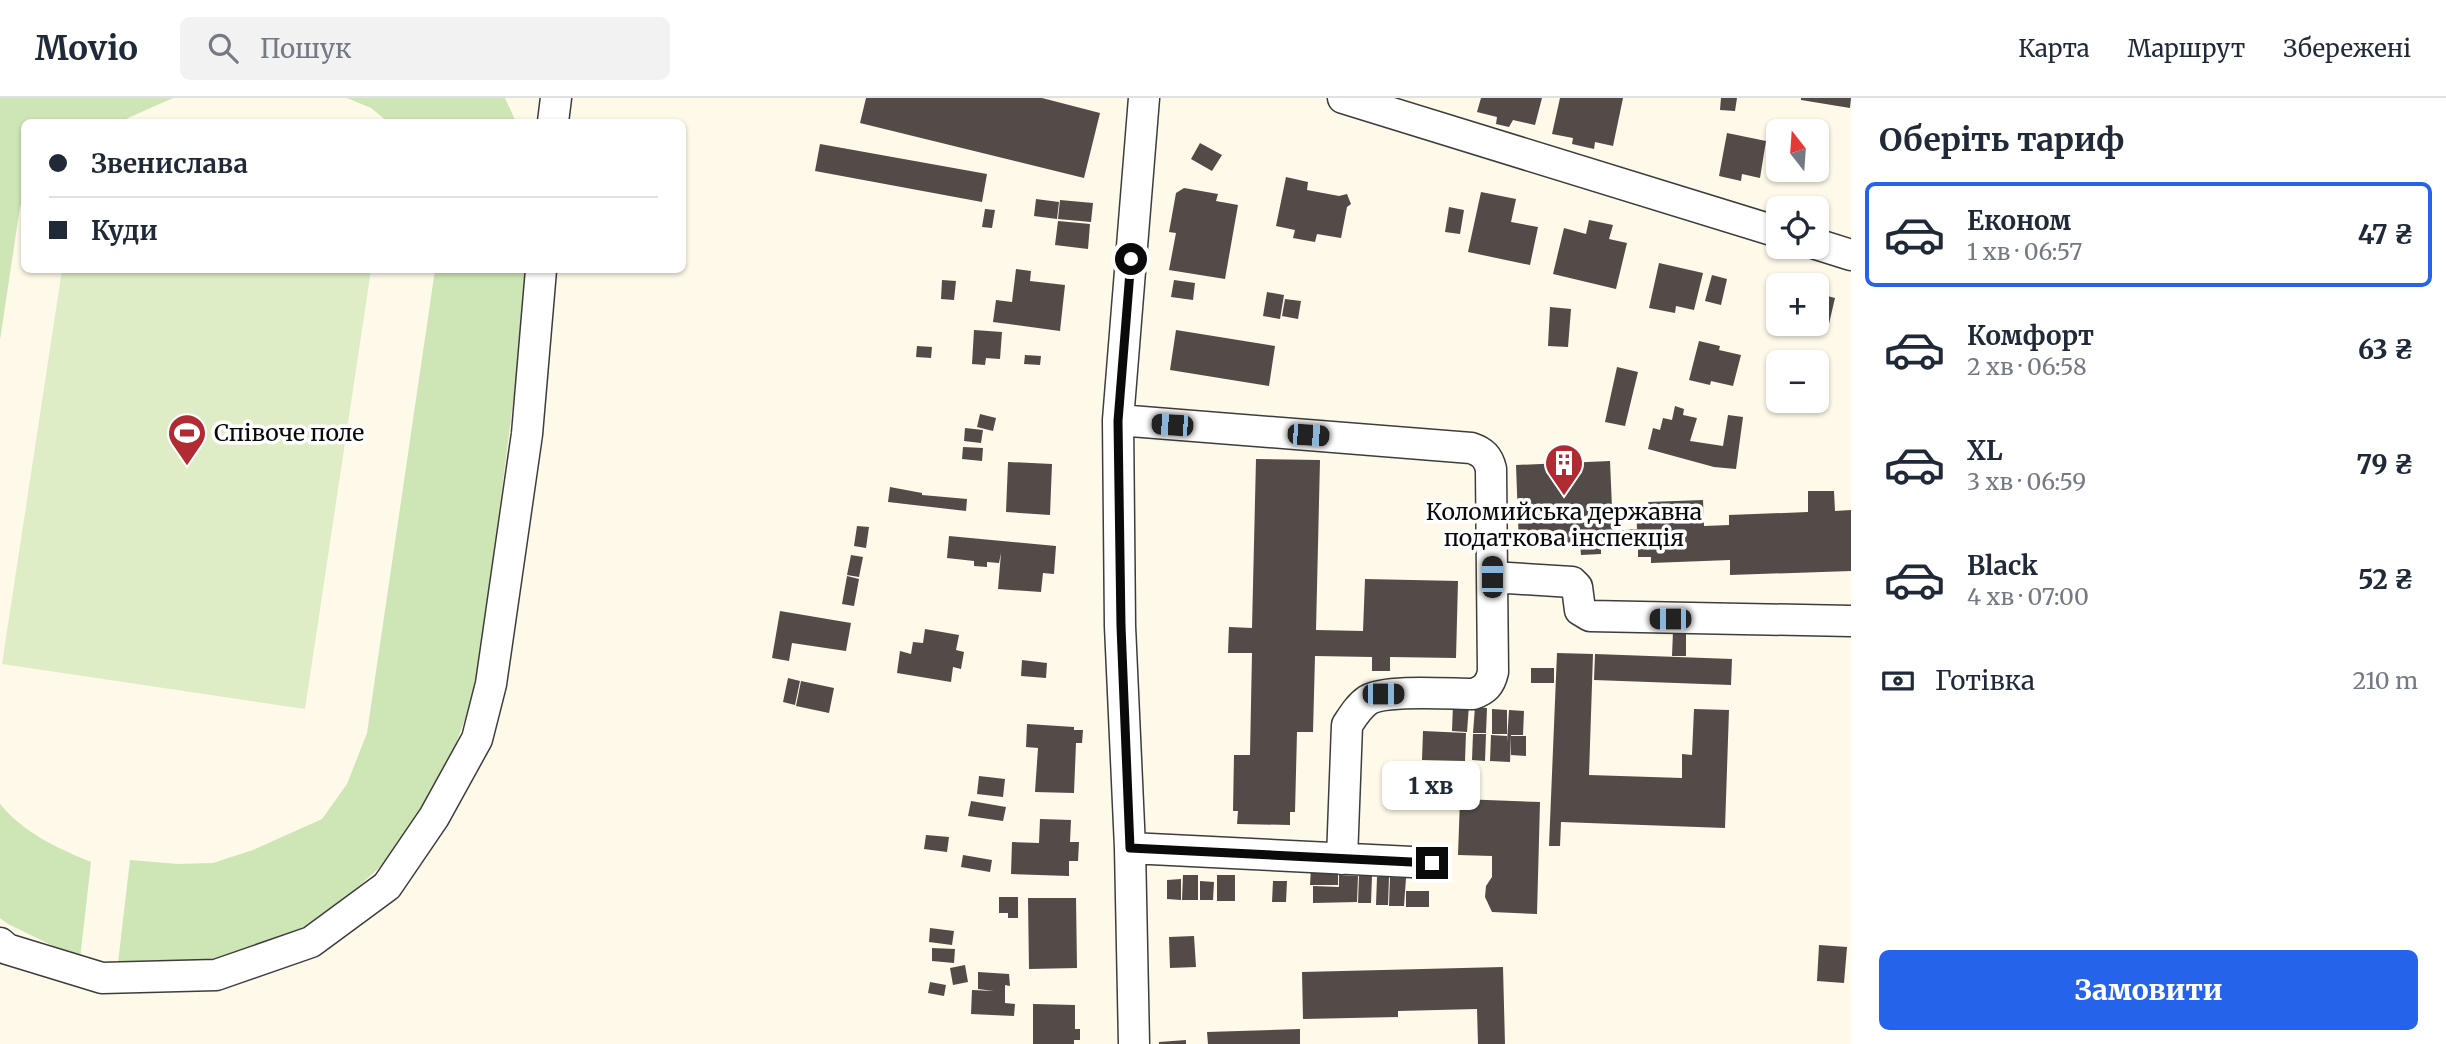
<!DOCTYPE html>
<html lang="uk">
<meta charset="utf-8">
<style>
:root{--surface:#fff;--page:#f2f2f3;--text:#1f2937;--muted:#747a83;--line:#e0e1e3;--accent:#2563eb}
body{margin:0;font-family:Merriweather,serif;background:var(--page);color:var(--text);height:100vh;display:flex;flex-direction:column;font-size:26px;white-space:nowrap}
*{box-sizing:border-box;margin:0}
p{font-size:23px;color:var(--muted)}
.icon{flex:none;width:38px;height:38px;fill:none;stroke:currentColor;stroke-width:2;stroke-linecap:round;stroke-linejoin:round}
.map{position:relative;flex:1;overflow:hidden}
.side{display:flex;flex-direction:column;background:var(--surface);width:595px}
.side>*{flex:none}
.hud{position:absolute;left:21px;top:21px;width:665px;height:154px;border-radius:10px;box-shadow:0 2px 5px #0004;display:grid;align-content:center;height:154px;padding:0 28px;background:var(--surface)}
.needle{width:46px;rotate:343deg}
.buttons{position:absolute;left:1766px;top:21px;display:grid;gap:14px}
.buttons a{display:grid;place-items:center;width:63px;height:63px;border-radius:10px;background:var(--surface);box-shadow:0 2px 5px #0004;font-size:35px}
.end{position:absolute;width:32px;height:32px;margin:-16px;border:9px solid #0a0a0a;background:#fff;box-shadow:0 0 0 4px #fff}
.from{border-radius:50%}
.bubble{position:absolute;height:49px;border-radius:10px;background:var(--surface);box-shadow:0 2px 5px #0004;font-size:23px;font-weight:800;line-height:49px;text-align:center}
.car{position:absolute;width:21px;height:42px;margin:-21px -10px;border-radius:9px;box-shadow:0 0 5px 2px #0007;background:linear-gradient(#222 24%,#8ab4d8 0 40%,#222 0 76%,#8ab4d8 0 86%,#222 0)}
.hud b{display:flex;align-items:center;gap:24px;height:66px;font-size:26px}
.hud b+b{border-top:2px solid var(--line)}
.hud i{width:18px;height:18px;background:var(--text)}
ul{padding:0;list-style:none}
li{display:flex;align-items:center;gap:21px;height:105px;margin:0 14px 10px;padding:0 14px;border:4px solid transparent;border-radius:10px}
li div{flex:1}
li b{display:block;font-size:26px}
li em{font-style:normal;font-weight:800}
li.active{border-color:var(--accent)}
li>.icon{width:63px;height:63px;stroke-width:1.5}
h2{padding:0 28px;font-size:32px;line-height:84px}
.pay{display:flex;align-items:center;gap:18px;height:77px;padding:0 28px;font-size:26px}
.pay p{margin-inline-start:auto}
.primary-button{display:flex;gap:14px;margin-top:auto;padding:14px 28px}
.primary-button a{flex:1;height:80px;border-radius:10px;background:var(--accent);color:#fff;font-size:28px;font-weight:800;line-height:80px;text-align:center}
header{display:flex;align-items:center;gap:42px;box-sizing:border-box;height:98px;padding:0 35px;background:var(--surface);border-bottom:2px solid var(--line)}
header strong{font-size:33px}
nav{display:flex;gap:38px;margin-inline-start:auto;font-size:24px}
.search{width:490px;height:63px;background:var(--page);display:flex;align-items:center;gap:18px;box-sizing:border-box;padding:0 24px;border-radius:10px;color:var(--muted);font-size:26px}
main{display:flex;flex:1;min-height:0}
.map>svg:first-child{display:block}
</style>
<header>
<strong>Movio</strong>
<div class="search"><svg class="icon" aria-label="search" viewBox="0 0 24 24"><circle cx="10" cy="10" r="6"/><path d="M15 15l6 6"/></svg>Пошук</div>
<nav><a>Карта</a><a>Маршрут</a><a>Збережені</a></nav>
</header>
<main>
<div class="map">
<svg width="1851" height="946" viewBox="0 0 1851 946">
<rect width="100%" height="100%" fill="#fef9e8"/>
<path fill="#cee5b5" d="M0 0H173L119 24H24V102L20 109 0 242Z
M347 0H505L516 24H388L371 10Z
M435 172H530L480 563 471 605 452 656 421 715 393 757 349 797 301 831 203 864 118 865 130 762 178 766 213 765 253 752 322 721 347 686 367 635Z
M0 706C24 735 57 750 91 764L80 861 8 826 0 820Z"/>
<path fill="#dfedc6" d="M62 172H371L305 611 2 566Z"/>
<path fill="#524b47" d="M866 0H1042L1100 15 1084 80 860 25Z
M1481 0H1542L1535 27 1513 22 1509 29 1496 26 1497 19 1477 14Z
M1560 0H1623L1613 48 1595 44 1594 51 1572 46 1573 40 1552 36Z
M1721 0H1737L1735 13 1720 12Z
M1801 0H1851L1850 10 1801 2Z
M1727 35 1766 43 1760 80 1742 76 1741 83 1719 78Z
M1200 45 1222 57 1212 73 1191 61Z
M820 46 987 76 982 104 815 73Z
M1286 79 1308 84 1307 92 1339 98 1347 96 1351 106 1347 109 1341 140 1317 136 1315 144 1293 140 1295 132 1276 128Z
M1184 90 1218 96 1216 103 1238 107 1225 181 1169 172 1176 135 1169 134 1176 95Z
M1481 94 1516 101 1511 124 1538 129 1530 167 1468 154Z
M1036 101 1059 104 1057 121 1034 118Z
M1060 102 1093 105 1091 124 1058 121Z
M1449 109 1464 112 1460 136 1445 134Z
M985 111 995 112 992 130 982 129Z
M1589 122 1613 127 1609 141 1627 145 1616 191 1553 176 1564 130 1586 136Z
M1058 123 1090 126 1088 151 1055 147Z
M1659 165 1703 175 1694 212 1676 208 1675 215 1649 210Z
M1016 171 1031 173 1030 183 1065 187 1060 233 993 224 996 202 1012 204Z
M1712 177 1727 181 1721 207 1705 203Z
M942 182 956 183 954 202 941 201Z
M1174 182 1195 185 1193 202 1171 199Z
M1267 194 1284 197 1280 221 1263 218Z
M1816 195 1835 200 1828 230 1816 227Z
M1285 201 1301 203 1298 221 1282 218Z
M1550 209 1571 211 1568 249 1548 248Z
M974 232 1002 234 1000 261 986 260 985 267 972 266Z
M1176 232 1275 248 1269 288 1170 272Z
M1699 243 1720 248 1719 252 1741 257 1733 288 1711 283 1710 287 1689 282Z
M917 248 932 249 931 260 916 259Z
M1025 257 1041 258 1040 267 1024 266Z
M1617 269 1638 274 1625 328 1605 324Z
M1675 308 1684 311 1683 317 1697 320 1690 343 1723 348 1728 317 1743 319 1736 371 1714 369 1648 351 1653 330 1660 332 1663 320 1672 322Z
M980 316 996 320 993 333 977 329Z
M965 330 983 332 981 345 964 343Z
M963 349 983 350 982 363 962 361Z
M1256 361 1320 362 1316 532 1363 533 1365 481 1458 483 1456 560 1390 559V573H1372V559L1315 558 1313 634H1297L1295 714H1290V727L1237 726 1238 713H1233L1234 657H1250L1252 555H1228L1229 529 1252 530Z
M1610 363 1613 433 1637 431 1636 409H1649L1648 404 1703 402 1704 428 1729 427V417L1808 414V393H1834L1835 413 1851 412V473L1730 477V462L1651 465V459H1638V444L1601 446V456L1581 457 1580 445 1519 448 1516 367Z
M1008 364 1052 366 1050 417 1006 414Z
M890 389 922 395V397L967 401 966 413 888 404Z
M857 428 869 429 866 450 854 448Z
M949 438 1056 448 1054 476 1043 475 1041 494 998 491 1001 455 999 465 987 464V469L974 468V463L947 460Z
M851 457 863 459 859 479 847 477Z
M847 478 859 481 854 508 842 506Z
M780 513 851 525 846 553 792 545 789 563 772 560Z
M925 531 959 537 956 552 964 554 961 571 953 569 951 584 897 575 900 553 911 556 913 544 923 545Z
M1686 532V558H1672L1673 533Z
M1557 555 1593 556 1589 677 1682 680V656L1692 657 1694 611 1729 612 1725 730 1561 724 1560 748H1549Z
M1595 556 1732 561 1731 587 1594 582Z
M1022 562 1047 565 1046 580 1021 578Z
M1531 570H1554V585H1531Z
M788 580 800 583 795 607 783 604Z
M801 583 834 590 829 615 796 608Z
M1453 606 1469 607 1467 634 1452 633Z
M1475 609 1487 610 1486 635H1473Z
M1492 611 1507 612V636H1492Z
M1509 612 1524 613 1523 637H1511L1510 664 1490 663 1491 637 1507 638V644Z
M1027 626 1074 629V632H1083L1082 645H1076L1074 695 1035 694 1038 650 1026 649Z
M1423 633 1466 635 1465 663 1422 662Z
M1473 636H1486L1485 663 1472 662Z
M1511 638H1526V658L1511 657Z
M979 678 1005 681 1003 699 977 696Z
M1460 701 1540 704 1537 816 1492 814 1485 799 1486 788 1492 779V758L1458 757Z
M971 703 1006 709 1003 723 968 718Z
M1040 721 1071 722 1070 744H1079L1078 763H1069V778L1011 776 1012 744 1039 745Z
M926 737 949 739 947 754 924 751Z
M963 757 992 762 990 774 961 769Z
M1311 770 1338 771V787H1310Z
M1183 777H1198V802H1182Z
M1217 777H1235V803H1217Z
M1339 777 1358 778 1357 804 1313 805V788L1339 789Z
M1359 778H1372L1371 805H1358Z
M1377 779H1389L1388 807H1376Z
M1390 779 1406 780 1404 808H1389Z
M1181 781V802L1167 801V782Z
M1200 783 1214 784 1213 802H1200Z
M1273 783H1287L1286 804H1272Z
M1406 793H1429V809H1406Z
M999 799H1018V820H1008V815H999Z
M1028 800H1076L1077 870 1029 871Z
M930 830 954 833 952 847 929 844Z
M1194 838 1196 869 1170 870 1169 839Z
M1819 847 1847 849 1844 885 1817 883Z
M932 850 955 851 954 865 932 863Z
M965 867 968 884 953 887 950 870Z
M1503 869 1505 946H1478L1477 911 1398 913V919L1303 921 1302 874Z
M978 874 1009 876 1010 888 1005 887V905L1015 906 1014 918 971 916 972 892 994 893 978 891Z
M930 884 946 887 944 898 928 895Z
M1033 906 1075 907V931H1080V942H1074V946H1033Z
M1300 931V946H1208L1207 934Z
M1186 942V946H1159V944Z"/>
<g fill="none" stroke-linecap="round" stroke-linejoin="round">
<defs>
<path id="minor" d="M1343 0 1778 134
M553 24 556 0
M1816 146 1851 157
M1118 322 1471 350C1483 354 1488 359 1491 371L1492 479 1572 484 1577 489 1580 512 1590 518 1851 523
M1130 750 1432 765
M1342 761 1347 627C1353 618 1359 608 1368 602 1386 591 1450 596 1473 596 1485 592 1490 587 1493 574L1492 479
M0 845 7 851 102 880 216 877 311 844 387 788 434 719 477 641 491 586 527 336 541 172
M1134 946 1130 750 1120 528 1118 322 1144 0"/>
</defs>
<use href="#minor" stroke="#3d3d3d" stroke-width="33"/>
<use href="#minor" stroke="#fff" stroke-width="30"/>
</g>
<g fill="none" stroke-linecap="round" stroke-linejoin="round">
<path stroke="#0a0a0a" stroke-width="9" d="M1131 161 1118 323 1121 528 1130 750 1432 765"/>
</g>
<defs>
<symbol id="stadium-pin" viewBox="-11 -11 22 30"><path d="M0 17L-7.5 6A9.5 9.5 0 1 1 7.5 6Z" fill="#b02c32" stroke="#fff"/><path d="M0-5a6.5 5 0 1 0 0 10a6.5 5 0 1 0 0-10ZM-3.5-1.8h7v3.6h-7Z" fill="#fff"/></symbol>
<symbol id="building-pin" viewBox="-11 -11 22 30"><path d="M0 17L-7.5 6A9.5 9.5 0 1 1 7.5 6Z" fill="#b02c32" stroke="#fff"/><path d="M-4-6H4V6H1V3H-1V6H-4ZM-2.5-4.3h1.7v1.8h-1.7ZM.8-4.3h1.7v1.8H.8ZM-2.5-1h1.7V.8h-1.7ZM.8-1h1.7V.8H.8Z" fill="#fff"/></symbol>
</defs>
<g fill-rule="evenodd">
<use href="#stadium-pin" x="165" y="313" width="44" height="60"/>
<use href="#building-pin" x="1542" y="343" width="44" height="60"/>
</g>
<g text-anchor="middle" stroke-width="7" stroke-linejoin="round" paint-order="stroke">
<g font-size="23" fill="#0a0a0a" stroke="#fff" text-anchor="start">
<text x="214" y="343">Співоче поле</text>
<text x="1564" y="422" text-anchor="middle">Коломийська державна<tspan x="1564" dy="26">податкова інспекція</tspan></text>
</g>
</g>
</svg>
<div class="buttons">
<a><svg class="needle" viewBox="-14 -14 28 28"><path d="M0-13l5 13h-10z" fill="#e53935"/><path d="M0 13l5-13h-10z" fill="#747a83"/></svg></a>
<a><svg class="icon" aria-label="locate" viewBox="0 0 24 24"><circle cx="12" cy="12" r="6"/><path d="M12 2v4M12 18v4M2 12h4M18 12h4"/></svg></a>
<a>+</a>
<a>−</a>
</div>
<i class="end from" style="left:1131px;top:161px"></i>
<i class="end" style="left:1432px;top:765px"></i>
<div class="bubble" style="left:1382px;top:663px;width:98px">1 хв</div>
<i class="car" style="left:1172px;top:327px;rotate:274deg"></i>
<i class="car" style="left:1308px;top:337px;rotate:94deg"></i>
<i class="car" style="left:1492px;top:479px;rotate:0deg"></i>
<i class="car" style="left:1670px;top:521px;rotate:270deg"></i>
<i class="car" style="left:1383px;top:596px;rotate:90deg"></i>
<div class="hud">
<b><i class="from"></i>Звенислава</b>
<b><i></i>Куди</b>
</div>
</div>
<section class="side">
<h2>Оберіть тариф</h2>
<ul>
<li class="active"><svg class="icon" aria-label="car" viewBox="0 0 24 24"><path d="M5 17H2v-5l4-1 3-4h7l3 4 3 1v5h-3M9 17h6M6 11h13"/><circle cx="7" cy="17" r="2"/><circle cx="17" cy="17" r="2"/></svg><div><b>Економ</b><p>1 хв · 06:57</p></div><em>47 ₴</em></li>
<li><svg class="icon" aria-label="car" viewBox="0 0 24 24"><path d="M5 17H2v-5l4-1 3-4h7l3 4 3 1v5h-3M9 17h6M6 11h13"/><circle cx="7" cy="17" r="2"/><circle cx="17" cy="17" r="2"/></svg><div><b>Комфорт</b><p>2 хв · 06:58</p></div><em>63 ₴</em></li>
<li><svg class="icon" aria-label="car" viewBox="0 0 24 24"><path d="M5 17H2v-5l4-1 3-4h7l3 4 3 1v5h-3M9 17h6M6 11h13"/><circle cx="7" cy="17" r="2"/><circle cx="17" cy="17" r="2"/></svg><div><b>XL</b><p>3 хв · 06:59</p></div><em>79 ₴</em></li>
<li><svg class="icon" aria-label="car" viewBox="0 0 24 24"><path d="M5 17H2v-5l4-1 3-4h7l3 4 3 1v5h-3M9 17h6M6 11h13"/><circle cx="7" cy="17" r="2"/><circle cx="17" cy="17" r="2"/></svg><div><b>Black</b><p>4 хв · 07:00</p></div><em>52 ₴</em></li>
</ul>
<div class="pay"><svg class="icon" aria-label="cash" viewBox="0 0 24 24"><path d="M3 7h18v10H3z"/><circle cx="12" cy="12" r="2"/></svg>Готівка<p>210 m</p></div>
<div class="primary-button"><a>Замовити</a></div>
</section>
</main>
